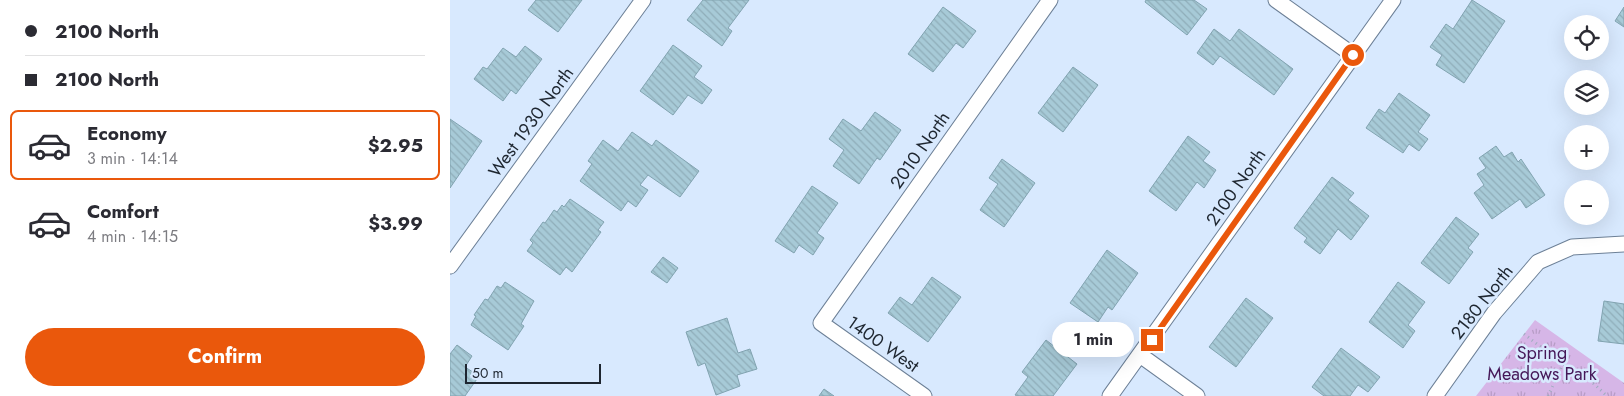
<!DOCTYPE html>
<meta charset="utf-8">
<style>
:root{--surface:#fff;--page:#f2f2f3;--text:#2b2b33;--muted:#7c7c81;--line:#e1e1e2;--accent:#ea580c}
body{margin:0;font-family:Jost,sans-serif;background:var(--page);color:var(--text);height:100vh;display:flex;flex-direction:column;font-size:19px;white-space:nowrap}
*{box-sizing:border-box;margin:0}
p{font-size:16px;color:var(--muted)}
.icon{flex:none;width:28px;height:28px;fill:none;stroke:currentColor;stroke-width:2;stroke-linecap:round;stroke-linejoin:round}
.map{position:relative;flex:1;overflow:hidden}
.panel{display:flex;flex-direction:column;background:var(--surface);width:450px}
.panel>*{flex:none}
.top-card{display:grid;align-content:center;height:110px;padding:0 25px;background:var(--surface)}
.fabs{position:absolute;left:1114px;top:15px;display:grid;gap:10px}
.fabs a{display:grid;place-items:center;width:45px;height:45px;border-radius:50%;background:var(--surface);box-shadow:0 5px 20px #0002;font-size:25px}
.scale{position:absolute;left:15px;bottom:12px;width:136px;box-sizing:border-box;padding-left:5px;border:2px solid #1e2630;border-top:0;font-size:14px;line-height:18px;white-space:nowrap;color:#1e2630;-webkit-text-stroke:4px #d8e9fe;paint-order:stroke}
.end{position:absolute;width:22px;height:22px;margin:-11px;border:6px solid #ea580c;background:#fff;box-shadow:0 0 0 2px #fff}
.from{border-radius:50%}
.bubble{position:absolute;height:35px;border-radius:18px;background:var(--surface);box-shadow:0 5px 20px #0002;font-size:16px;font-weight:700;line-height:35px;text-align:center}
.top-card b{display:flex;align-items:center;gap:18px;height:48px;font-size:19px}
.top-card b+b{border-top:1px solid var(--line)}
.top-card i{width:12px;height:12px;background:var(--text)}
ul{padding:0;list-style:none}
li{display:flex;align-items:center;gap:15px;height:70px;margin:0 10px 8px;padding:0 15px;border:2px solid transparent;border-radius:8px}
li div{flex:1}
li b{display:block;font-size:19px}
li em{font-style:normal;font-weight:700}
li.active{border-color:var(--accent)}
li>.icon{width:45px;height:45px;stroke-width:1.5}
.action{display:flex;gap:10px;margin-top:auto;padding:10px 25px}
.action a{flex:1;height:58px;border-radius:30px;background:var(--accent);color:#fff;font-size:20px;font-weight:700;line-height:58px;text-align:center}
main{display:flex;flex:1;min-height:0}
.map>svg:first-child{display:block}
</style>
<main>
<section class="panel">
<div class="top-card">
<b><i class="from"></i>2100 North</b>
<b><i></i>2100 North</b>
</div>
<ul>
<li class="active"><svg class="icon" aria-label="car" viewBox="0 0 24 24"><path d="M5 17H2v-5l4-1 3-4h7l3 4 3 1v5h-3M9 17h6M6 11h13"/><circle cx="7" cy="17" r="2"/><circle cx="17" cy="17" r="2"/></svg><div><b>Economy</b><p>3 min · 14:14</p></div><em>$2.95</em></li>
<li><svg class="icon" aria-label="car" viewBox="0 0 24 24"><path d="M5 17H2v-5l4-1 3-4h7l3 4 3 1v5h-3M9 17h6M6 11h13"/><circle cx="7" cy="17" r="2"/><circle cx="17" cy="17" r="2"/></svg><div><b>Comfort</b><p>4 min · 14:15</p></div><em>$3.99</em></li>
</ul>
<div class="action"><a>Confirm</a></div>
</section>
<div class="map">
<svg width="1174" height="396" viewBox="0 0 1174 396">
<defs>
<pattern id="grass-tufts" width="24" height="20" patternUnits="userSpaceOnUse" patternTransform="scale(1.25)"><rect width="24" height="20" fill="#d6b6e7"/><path d="M3 7l-1-3M5 7V3M7 7l1-3M15 17l-1-3M17 17v-4M19 17l1-3" fill="none" stroke="#b79cc6"/></pattern>
<pattern id="building-back-hatch" width="6" height="6" patternUnits="userSpaceOnUse" patternTransform="scale(1.25)"><rect width="6" height="6" fill="#a7cad7"/><path d="M-1 5l2 2M0 0l6 6M5-1l2 2" fill="none" stroke="#8fadb9"/></pattern>
</defs>
<rect width="100%" height="100%" fill="#d8e9fe"/>
<path fill="url(#grass-tufts)" d="M1085 320 1174 383V396H1026Z"/>
<path fill="url(#building-back-hatch)" stroke="#81a3b0" d="M86 0H132L108 32 78 10Z
M253 0H299L278 28 282 31 272 46 237 20Z
M696 0H744L757 9 737 35 695 2Z
M1022 0 1055 21 1014 83 986 65 992 55 980 47 996 24 1003 29Z
M493 7 526 31 513 48 506 43 483 72 458 54Z
M1174 7V27L1165 21Z
M764 29 780 41 789 29 843 69 824 95 770 56 763 65 747 53Z
M223 45 252 66 244 77 262 90 252 104 238 95 223 115 190 91Z
M75 46 92 59 66 94 61 90 53 101 24 79 33 67 37 69 53 48 66 57Z
M623 67 648 85 613 132 588 113Z
M949 93 980 115 968 132 978 139 969 151 959 144 953 153 916 128 929 109 935 113Z
M425 112 451 130 430 160 427 158 409 184 383 166 394 150 379 139 393 119 411 131Z
M0 119 32 141 0 188Z
M182 132 202 146 206 140 249 171 230 197 198 175 190 185 198 190 186 207 178 201 171 211 130 181 142 164 138 161 153 140 168 151Z
M738 136 760 152 753 161 766 170 754 188 747 182 726 211 699 191Z
M1046 146 1054 157 1062 152 1068 162 1071 159 1095 195 1076 208 1070 199 1042 219 1024 193 1034 185 1027 174 1036 168 1029 158Z
M552 159 585 183 554 227 530 210 548 184 539 178Z
M882 177 904 193 898 200 919 216 901 240 888 229 870 254 854 242 857 238 844 228Z
M362 186 388 203 367 233 374 238 363 255 349 245 344 253 325 241Z
M120 199 154 222 148 230 151 232 122 272 116 267 110 275 77 251 83 243 80 240 93 222 95 223 104 210 107 212 112 205 114 207Z
M1006 217 1029 234 1018 248 1023 252 999 284 971 263Z
M657 250 688 273 662 310 658 307 648 322 620 303Z
M213 257 228 268 217 283 201 272Z
M482 277 511 297 478 342 438 313 450 297 462 305Z
M55 282 84 301 71 324 74 326 58 350 21 325 26 316 24 315 35 299 38 300 47 286 51 288Z
M948 282 975 302 958 325 965 331 953 348 919 322Z
M796 298 823 318 786 367 759 347Z
M1154 301 1174 304V344L1148 341Z
M277 318 288 353 300 349 307 369 287 375 290 386 266 395 255 363 248 366 236 332Z
M596 340 627 364 603 396H567L565 395 578 377 572 372Z
M7 345 22 356 15 367 29 376 15 396H0V354Z
M891 348 930 377 918 392 908 385 900 396H874L862 387Z
M374 389 384 396H369Z"/>
<g fill="none" stroke-linecap="round" stroke-linejoin="round">
<defs>
<path id="minor" d="M826 0 903 55
M0 266 193 0
M690 355 747 396
M474 396 371 323 600 0
M660 396 943 0
M985 396 1044 313 1088 262 1122 247 1174 244"/>
</defs>
<use href="#minor" stroke="#6d8097" stroke-width="17"/>
<path stroke="#9eacbe" stroke-width="3" stroke-dasharray="1 4" stroke-linecap="butt" d="M1074 334 1113 364 1142 382 1157 396
M1098 396 1113 364"/>
<use href="#minor" stroke="#fff" stroke-width="15"/>
</g>
<g fill="none" stroke-linecap="round" stroke-linejoin="round">
<path stroke="#ea580c" stroke-width="6" d="M702 340 903 55"/>
</g>
<g text-anchor="middle" stroke-width="5" stroke-linejoin="round" paint-order="stroke">
<g font-size="18" fill="#1e2630" stroke="#d8e9fe">
<text transform="translate(81 122) rotate(-54)" y="6">West 1930 North</text>
<text transform="translate(470 150) rotate(-55)" y="6">2010 North</text>
<text transform="translate(786 187) rotate(-55)" y="6">2100 North</text>
<text transform="translate(1032 302) rotate(-52)" y="6">2180 North</text>
<text transform="translate(433 344) rotate(35)" y="6">1400 West</text>
</g>
<g font-size="18" fill="#451758" stroke="#d8e9fe">
<text x="1092" y="359">Spring<tspan x="1092" dy="21">Meadows Park</tspan></text>
</g>
</g>
</svg>
<div class="fabs">
<a><svg class="icon" aria-label="locate" viewBox="0 0 24 24"><circle cx="12" cy="12" r="6"/><path d="M12 2v4M12 18v4M2 12h4M18 12h4"/></svg></a>
<a><svg class="icon" aria-label="layers" viewBox="0 0 24 24"><path d="M12 4l9 5-9 5-9-5zM3 14l9 5 9-5"/></svg></a>
<a>+</a>
<a>−</a>
</div>
<div class="scale">50 m</div>
<i class="end from" style="left:903px;top:55px"></i>
<i class="end" style="left:702px;top:340px"></i>
<div class="bubble" style="left:602px;top:322px;width:82px">1 min</div>
</div>
</main>
